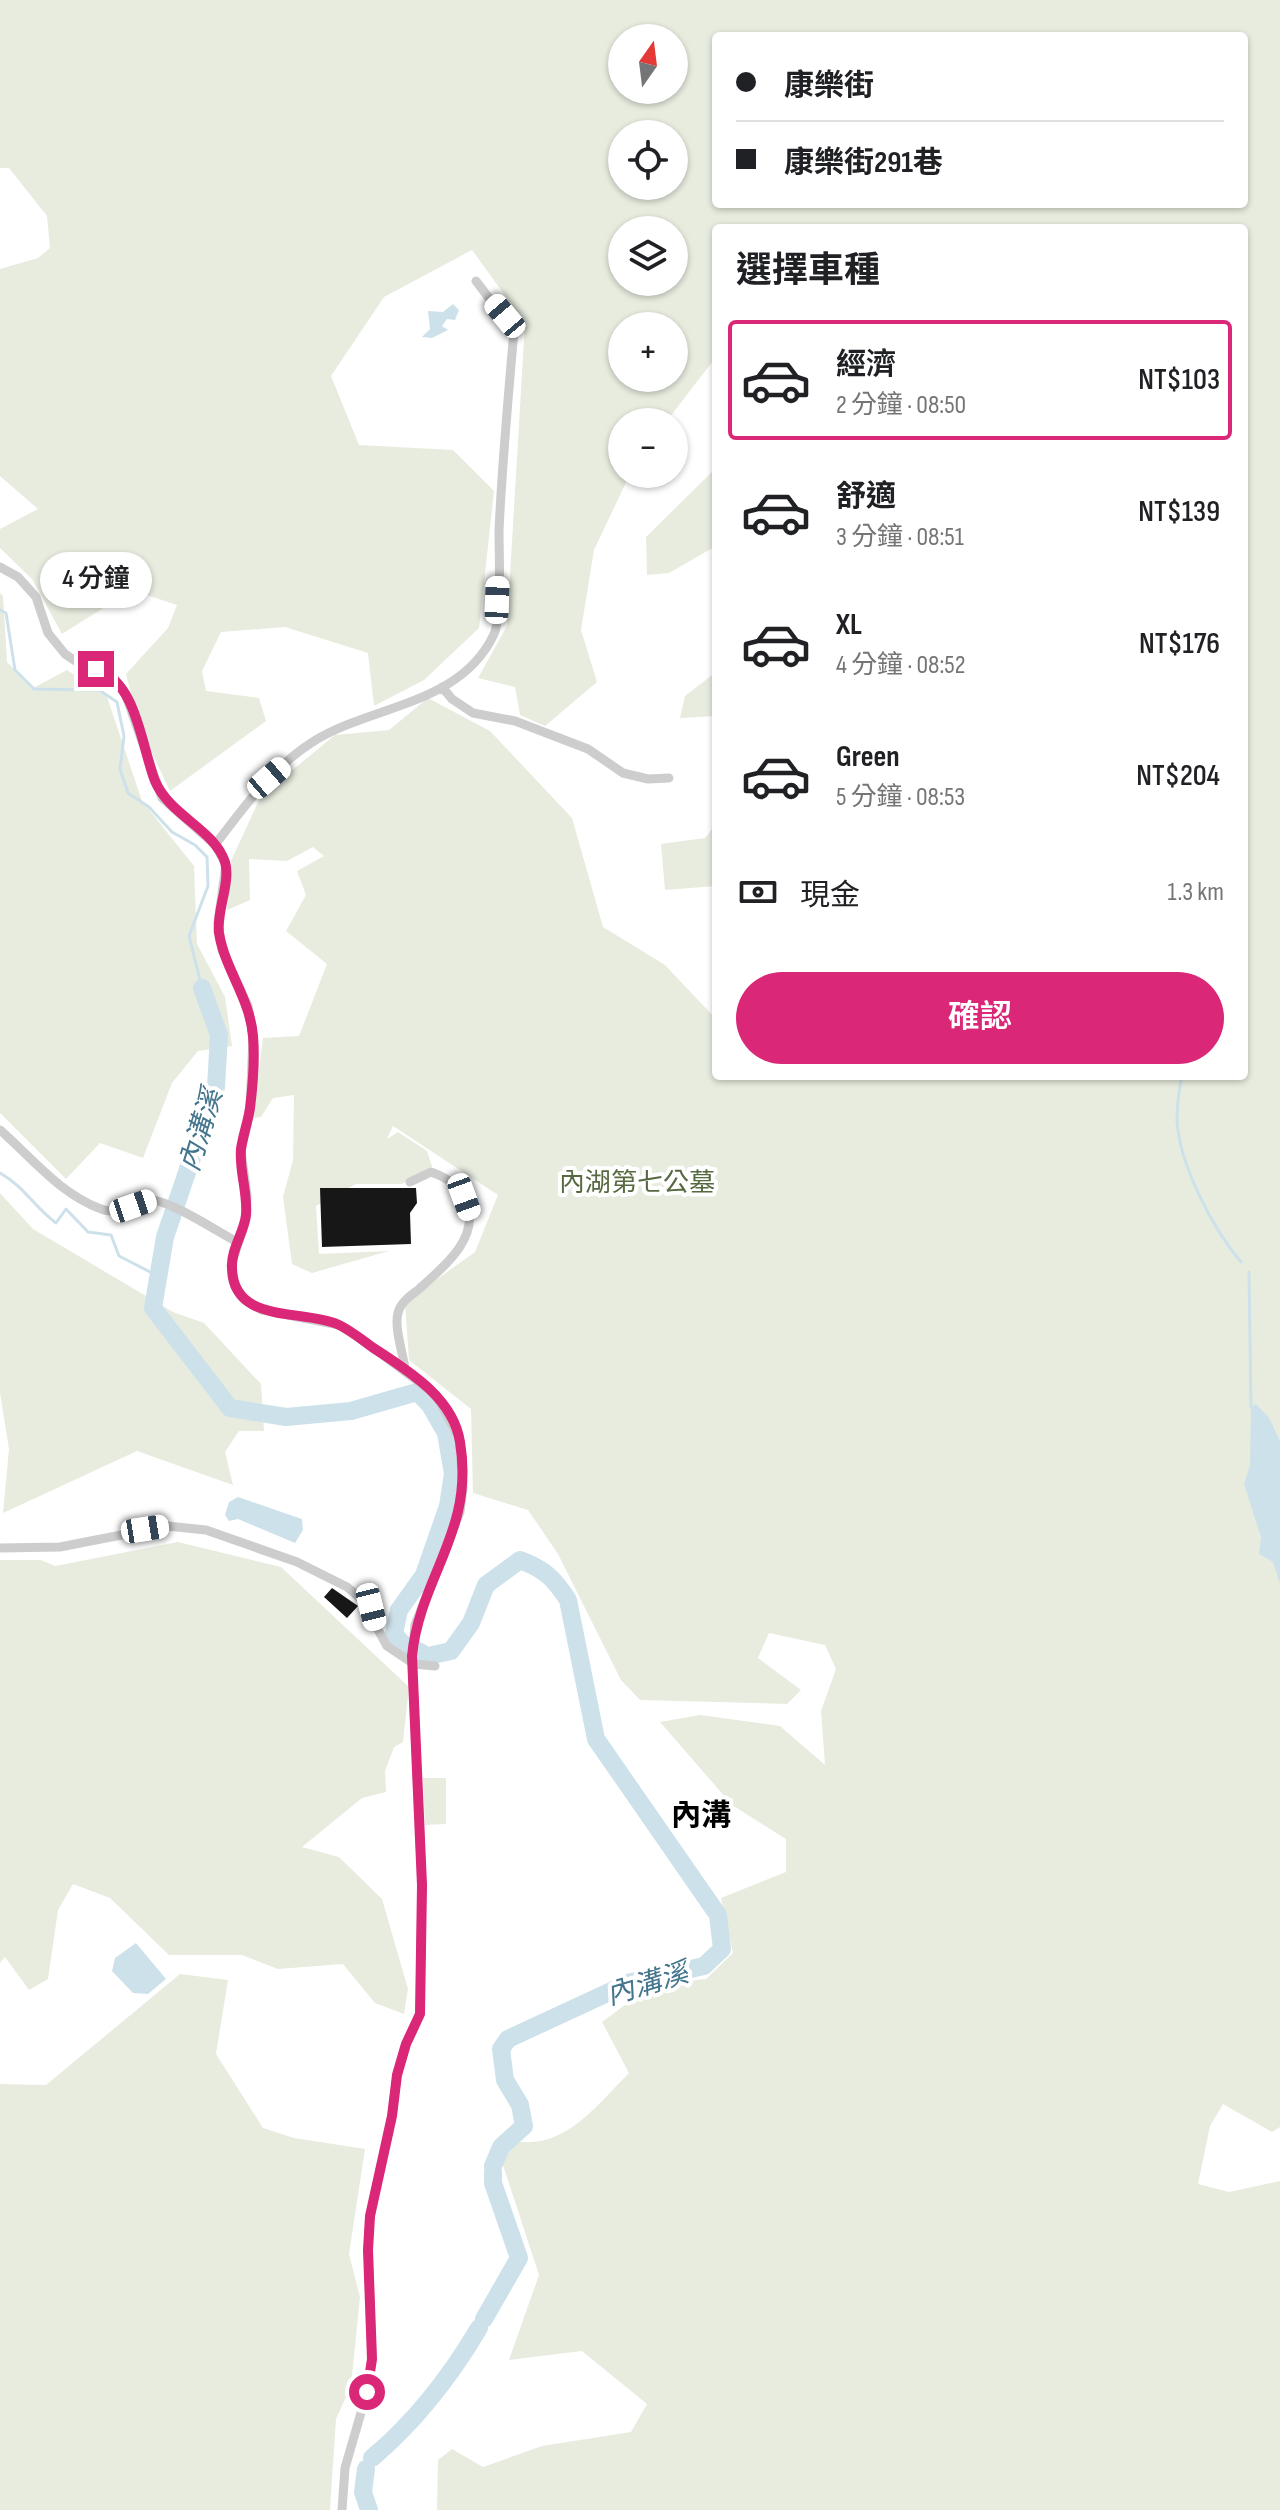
<!DOCTYPE html>
<html lang="zh-TW">
<meta charset="utf-8">
<style>
:root{--surface:#fff;--page:#f2f2f2;--text:#202124;--muted:#757577;--line:#e0e0e0;--accent:#db2777}
body{margin:0;font-family:"Sofia Sans Condensed","Noto Sans TC",sans-serif;background:var(--page);color:var(--text);height:100vh;display:flex;flex-direction:column;font-size:30px;white-space:nowrap}
*{box-sizing:border-box;margin:0}
p{font-size:26px;color:var(--muted)}
.icon{flex:none;width:44px;height:44px;fill:none;stroke:currentColor;stroke-width:2;stroke-linecap:round;stroke-linejoin:round}
.map{position:relative;flex:1;overflow:hidden}
.sheet{position:absolute;left:712px;top:224px;width:536px;height:856px;display:flex;flex-direction:column;background:var(--surface);border-radius:8px;box-shadow:0 2px 6px #0004}
.sheet>*{flex:none}
.guide{position:absolute;left:712px;top:32px;width:536px;height:176px;border-radius:8px;box-shadow:0 2px 6px #0004;display:grid;align-content:center;height:176px;padding:0 24px;background:var(--surface)}
.needle{width:52px;rotate:14deg}
.fabs{position:absolute;left:608px;top:24px;display:grid;gap:16px}
.fabs a{display:grid;place-items:center;width:80px;height:80px;border-radius:50%;background:var(--surface);box-shadow:0 2px 6px #0004;font-size:40px}
.end{position:absolute;width:36px;height:36px;margin:-18px;border:10px solid #db2777;background:#fff;box-shadow:0 0 0 4px #fff}
.from{border-radius:50%}
.bubble{position:absolute;height:56px;border-radius:28px;background:var(--surface);box-shadow:0 2px 6px #0004;font-size:26px;font-weight:600;line-height:56px;text-align:center}
.car{position:absolute;width:24px;height:48px;margin:-24px -12px;border-radius:10px;box-shadow:0 0 6px 2px #0007;background:linear-gradient(#fff 24%,#345 0 40%,#fff 0 76%,#345 0 86%,#fff 0)}
.guide b{display:flex;align-items:center;gap:28px;height:76px;font-size:30px}
.guide b+b{border-top:2px solid var(--line)}
.guide i{width:20px;height:20px;background:var(--text)}
ul{padding:0;list-style:none}
li{display:flex;align-items:center;gap:24px;height:120px;margin:0 16px 12px;padding:0 8px;border:4px solid transparent;border-radius:8px}
li div{flex:1}
li b{display:block;font-size:30px}
li em{font-style:normal;font-weight:600}
li.selected{border-color:var(--accent)}
li>.icon{width:72px;height:72px;stroke-width:1.5}
h2{padding:0 24px;font-size:36px;line-height:96px}
.pay{display:flex;align-items:center;gap:20px;height:88px;padding:0 24px;font-size:30px}
.pay p{margin-inline-start:auto}
.primary-button{display:flex;gap:16px;margin-top:auto;padding:16px 24px}
.primary-button a{flex:1;height:92px;border-radius:48px;background:var(--accent);color:#fff;font-size:32px;font-weight:600;line-height:92px;text-align:center}
.map>svg:first-child{display:block}
</style>
<div class="map">
<svg width="1280" height="2510" viewBox="0 0 1280 2510">
<rect width="100%" height="100%" fill="#fff"/>
<path fill="#e7ecdf" fill-rule="evenodd" d="M0 0H1280V2127L1272 2132 1223 2104 1210 2126 1198 2184 1229 2192 1280 2181V2510H437L438 2460 452 2449 483 2467 542 2446 631 2432 647 2404 582 2351 509 2360 539 2275 501 2159 514 2141C565 2150 596 2106 629 2073L602 2022 633 1999 673 1983 706 1979 733 1953 721 1898 786 1872V1839L732 1805 660 1722 700 1715 780 1726 825 1765 821 1711 836 1669 825 1645 769 1633 758 1658 801 1690 787 1704 640 1700 621 1680 558 1554 528 1510 473 1493 471 1409 409 1360 405 1302 475 1252 498 1195 393 1126 387 1139 398 1132 427 1151 432 1167 402 1184H356L316 1206 319 1254 389 1251 312 1273 292 1264 283 1197 293 1160 294 1095 273 1098 261 1117 253 1118 263 1038 299 1036 327 964 286 931 306 895 297 871 324 856 313 847 287 861 249 859 250 900 227 910 231 861 261 796 335 735 389 730 428 698 490 731 572 818 603 927 665 965 715 1018 716 1076H1244V228H716V357L666 422H622V474H630L594 550 581 630 597 682 545 726 520 715 515 687 478 678 507 626 525 323 472 250 384 297 331 376 359 445 453 450 494 491 479 628 424 680 374 706 368 653 285 627 221 632 202 671 206 691 259 698 266 721 170 791 140 728 126 674 168 628 177 605 132 590 62 634 32 579 0 548V529L38 509 0 476V269L38 258 50 248 47 216 9 168H0ZM716 36H1244V204H716ZM622 38H674V90H622ZM622 134H674V186H622ZM622 230H674V282H622ZM622 326H674V378H622Z
M716 468V546L669 573 647 575 646 537Z
M0 593 3 596 7 662 33 688 67 670 107 697 142 801 194 866 197 944 225 997 232 1046 198 1051 172 1083 143 1158 100 1143 66 1179 0 1113Z
M716 672V716L680 718 685 696Z
M716 824V886L665 890 661 844 705 838Z
M0 1193 33 1229 173 1312 204 1323 261 1384 264 1431H239L225 1452 233 1485 137 1451 3 1513 9 1449 0 1393Z
M178 1542 281 1567 409 1687 403 1742 394 1747 385 1771 386 1792 362 1798 302 1847 339 1857 382 1899 408 1989 404 2014 375 2003 343 1964 278 1969 242 1955H169L110 1898 73 1884 58 1910 48 1979 29 1990 5 1957 0 1963V1560H41L55 1566Z
M423 1778H446V1824L425 1825Z
M180 1974 228 1980 216 2054 263 2128 294 2138 365 2149 349 2254 360 2297 351 2386 336 2419 330 2510H0V2084L46 2085Z"/>
<path fill="#cde1ea" d="M453 304 459 310 455 320 447 319 442 326 448 330 432 338 422 337 430 329 428 311 443 312Z
M1256 1404 1269 1418 1280 1441V1584L1273 1562 1259 1554 1261 1537 1244 1484 1250 1465 1251 1407Z
M238 1497 302 1519 303 1530 295 1543 238 1519 229 1521 225 1515 229 1502Z
M136 1943 166 1979 148 1994 133 1993 112 1971 115 1958Z"/>
<g fill="none" stroke-linecap="round" stroke-linejoin="round">
<path stroke="#cde1ea" stroke-width="3" d="M0 610 6 613 15 670 34 689 99 690 117 702 124 736 120 769 128 793 149 807 172 832 195 845 207 857 208 886 189 936 202 988
M1182 1076C1179 1090 1177 1106 1177 1120 1179 1164 1213 1229 1241 1262
M0 1173C25 1187 34 1207 56 1223L66 1209 88 1232 111 1235 119 1256 158 1276
M1249 1272 1251 1407"/>
<path stroke="#cde1ea" stroke-width="18" d="M202 988 219 1035 216 1087 165 1237 153 1308 230 1408 286 1417 351 1411 417 1392 430 1405 446 1433 453 1474 448 1506 424 1575 399 1610 394 1634 403 1644 422 1653
M428 1656 451 1651 471 1623 486 1585 520 1560C544 1569 554 1578 568 1600L596 1739 718 1915 722 1949 704 1966 631 1982 508 2039 501 2049 505 2080 520 2105 524 2126 501 2147 493 2166
M484 2319 519 2258 493 2183V2172
M372 2458C416 2421 450 2377 479 2328
M366 2469 363 2492 369 2510"/>
</g>
<path fill="#171717" d="M320 1188H416L417 1203 410 1213 411 1244 322 1247Z
M332 1588 358 1606 347 1618 324 1597Z"/>
<g fill="none" stroke-linecap="round" stroke-linejoin="round">
<path stroke="#cdcdcd" stroke-width="9" d="M0 567 18 577 36 597 48 633 65 654 80 664 111 674 125 693 162 798 215 845 226 864 218 923 222 950 248 1006 253 1036 250 1110 241 1151 247 1195 246 1219 231 1266 235 1287 245 1300 262 1310 339 1325 368 1344 436 1395 459 1438 463 1488 460 1512 415 1625 412 1658 422 1885 420 2014 406 2044 397 2075 392 2116 370 2216 368 2250 372 2359 367 2392 345 2468 342 2510
M442 687 452 699 473 713 515 721 588 749 623 773 648 779 669 778
M215 845C243 808 271 769 311 743 369 705 461 706 494 634 502 617 499 554 499 531 502 464 508 398 514 331L476 281
M0 1130C32 1158 60 1194 101 1209 119 1216 132 1202 149 1200 167 1198 218 1232 237 1242
M405 1369C403 1353 394 1328 398 1313 400 1303 410 1296 418 1290 441 1269 480 1239 467 1204 460 1186 448 1178 431 1172L410 1182
M0 1548 60 1547 167 1526 206 1530 297 1562 347 1587 371 1607 376 1626 387 1646 414 1664 435 1666"/>
</g>
<g fill="none" stroke-linecap="round" stroke-linejoin="round">
<path stroke="#db2777" stroke-width="10" d="M96 669C137 682 141 745 155 781 170 816 214 829 225 862 231 883 216 911 219 933 225 970 250 998 253 1036 255 1059 253 1084 250 1108 248 1122 243 1135 241 1149 239 1171 248 1193 246 1215 244 1233 231 1249 232 1267 232 1324 301 1309 337 1324 349 1329 361 1339 372 1347 407 1370 453 1397 460 1442 475 1531 420 1576 412 1656L422 1885 420 2014 406 2044 397 2075 392 2116 370 2216 368 2250 372 2359 367 2392"/>
</g>
<g text-anchor="middle" stroke-width="8" stroke-linejoin="round" paint-order="stroke">
<g font-size="26" fill="#566940" stroke="#fff">
<text x="637" y="1191">內湖第七公墓</text>
</g>
<g font-size="28" font-style="italic" fill="#43758d" stroke="#fff">
<text transform="translate(200 1130) rotate(-73)" y="10">內溝溪</text>
<text transform="translate(647 1983) rotate(-17)" y="10">內溝溪</text>
</g>
<g font-size="30" font-weight="bold" fill="#000" stroke="#fff">
<text x="701" y="1825">內溝</text>
</g>
</g>
</svg>
<div class="fabs">
<a><svg class="needle" viewBox="-14 -14 28 28"><path d="M0-13l5 13h-10z" fill="#e53935"/><path d="M0 13l5-13h-10z" fill="#757577"/></svg></a>
<a><svg class="icon" aria-label="locate" viewBox="0 0 24 24"><circle cx="12" cy="12" r="6"/><path d="M12 2v4M12 18v4M2 12h4M18 12h4"/></svg></a>
<a><svg class="icon" aria-label="layers" viewBox="0 0 24 24"><path d="M12 4l9 5-9 5-9-5zM3 14l9 5 9-5"/></svg></a>
<a>+</a>
<a>−</a>
</div>
<i class="end from" style="left:367px;top:2392px"></i>
<i class="end" style="left:96px;top:669px"></i>
<div class="bubble" style="left:40px;top:552px;width:112px">4 分鐘</div>
<i class="car" style="left:505px;top:316px;rotate:320deg"></i>
<i class="car" style="left:497px;top:600px;rotate:2deg"></i>
<i class="car" style="left:269px;top:778px;rotate:49deg"></i>
<i class="car" style="left:464px;top:1197px;rotate:160deg"></i>
<i class="car" style="left:133px;top:1206px;rotate:71deg"></i>
<i class="car" style="left:145px;top:1529px;rotate:81deg"></i>
<i class="car" style="left:371px;top:1607px;rotate:166deg"></i>
<div class="guide">
<b><i class="from"></i>康樂街</b>
<b><i></i>康樂街291巷</b>
</div>
<section class="sheet">
<h2>選擇車種</h2>
<ul>
<li class="selected"><svg class="icon" aria-label="car" viewBox="0 0 24 24"><path d="M5 17H2v-5l4-1 3-4h7l3 4 3 1v5h-3M9 17h6M6 11h13"/><circle cx="7" cy="17" r="2"/><circle cx="17" cy="17" r="2"/></svg><div><b>經濟</b><p>2 分鐘 · 08:50</p></div><em>NT$103</em></li>
<li><svg class="icon" aria-label="car" viewBox="0 0 24 24"><path d="M5 17H2v-5l4-1 3-4h7l3 4 3 1v5h-3M9 17h6M6 11h13"/><circle cx="7" cy="17" r="2"/><circle cx="17" cy="17" r="2"/></svg><div><b>舒適</b><p>3 分鐘 · 08:51</p></div><em>NT$139</em></li>
<li><svg class="icon" aria-label="car" viewBox="0 0 24 24"><path d="M5 17H2v-5l4-1 3-4h7l3 4 3 1v5h-3M9 17h6M6 11h13"/><circle cx="7" cy="17" r="2"/><circle cx="17" cy="17" r="2"/></svg><div><b>XL</b><p>4 分鐘 · 08:52</p></div><em>NT$176</em></li>
<li><svg class="icon" aria-label="car" viewBox="0 0 24 24"><path d="M5 17H2v-5l4-1 3-4h7l3 4 3 1v5h-3M9 17h6M6 11h13"/><circle cx="7" cy="17" r="2"/><circle cx="17" cy="17" r="2"/></svg><div><b>Green</b><p>5 分鐘 · 08:53</p></div><em>NT$204</em></li>
</ul>
<div class="pay"><svg class="icon" aria-label="cash" viewBox="0 0 24 24"><path d="M3 7h18v10H3z"/><circle cx="12" cy="12" r="2"/></svg>現金<p>1.3 km</p></div>
<div class="primary-button"><a>確認</a></div>
</section>
</div>
